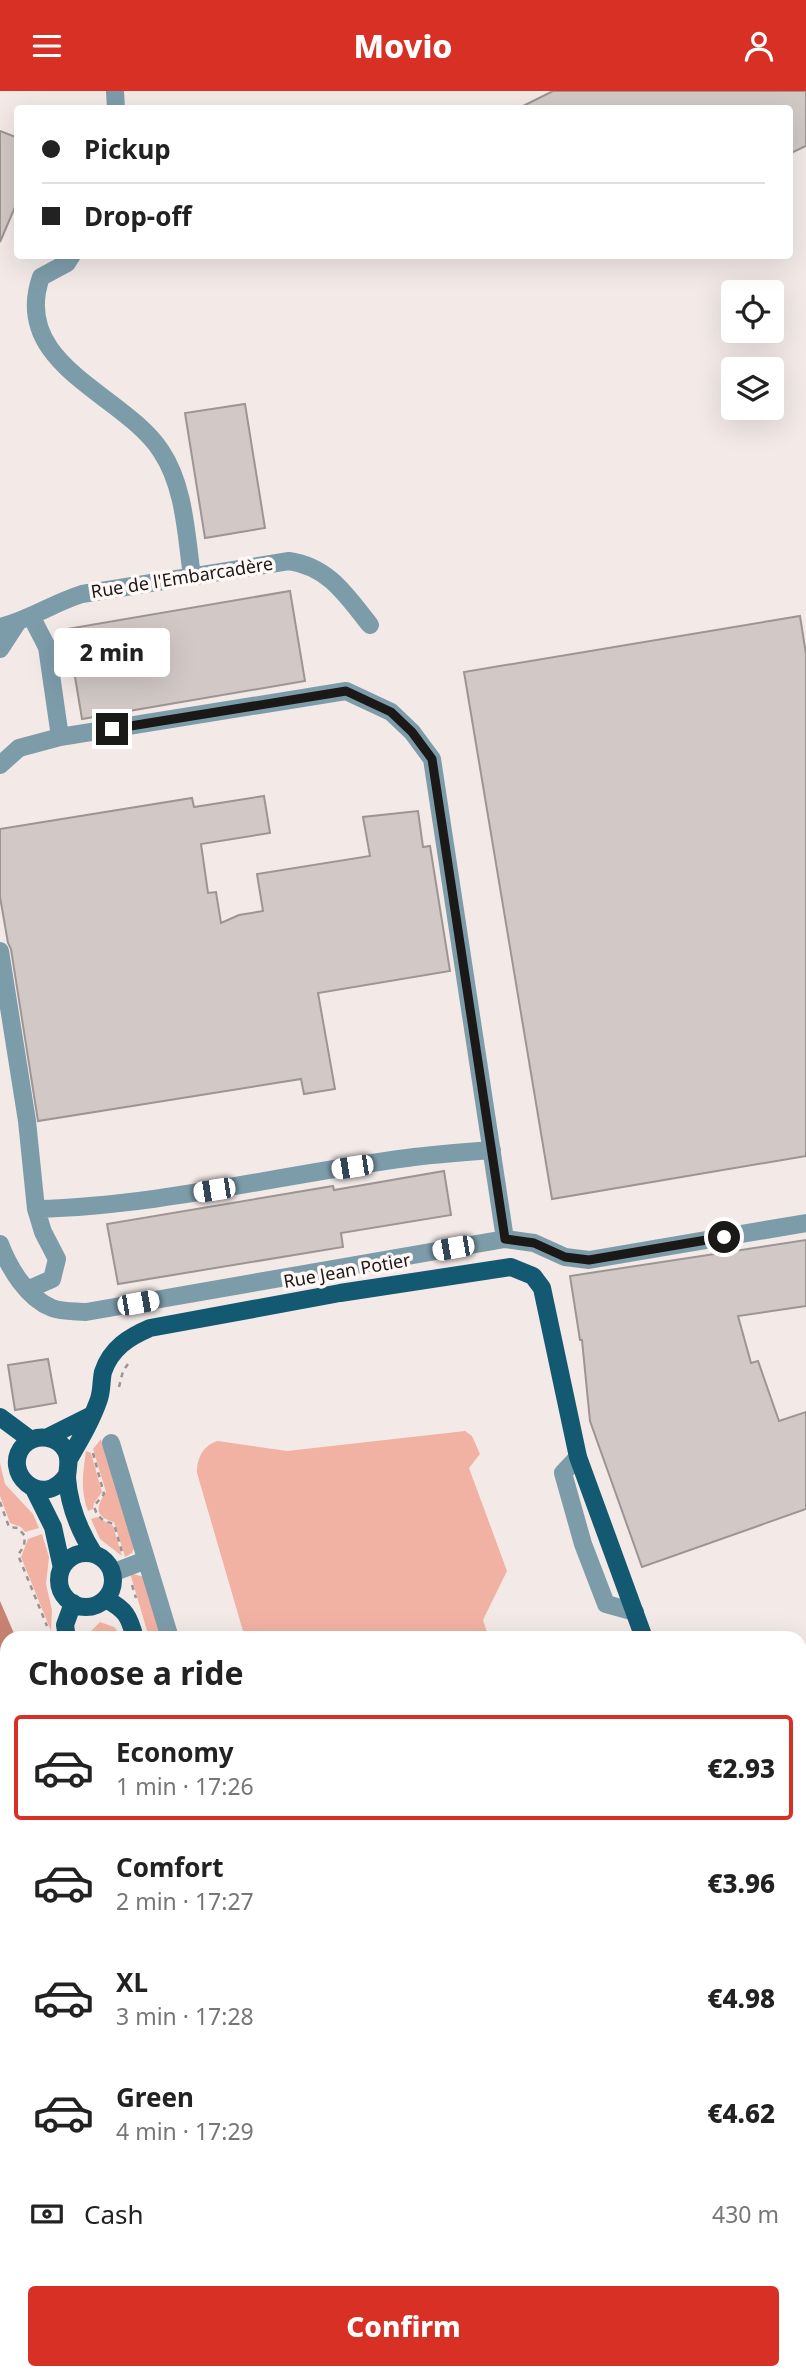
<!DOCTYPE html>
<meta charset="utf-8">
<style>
:root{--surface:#fff;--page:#f2f2f2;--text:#222;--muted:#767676;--line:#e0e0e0;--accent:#d93025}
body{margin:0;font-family:"Noto Sans",sans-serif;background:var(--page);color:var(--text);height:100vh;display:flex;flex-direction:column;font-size:26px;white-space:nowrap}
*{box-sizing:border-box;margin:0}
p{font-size:23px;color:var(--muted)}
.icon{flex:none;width:38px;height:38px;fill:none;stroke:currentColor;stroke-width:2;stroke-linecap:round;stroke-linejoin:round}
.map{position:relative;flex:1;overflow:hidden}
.panel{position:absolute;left:0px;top:1540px;width:807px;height:749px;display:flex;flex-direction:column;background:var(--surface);border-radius:21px 21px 0 0;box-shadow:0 7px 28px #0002}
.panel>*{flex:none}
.hud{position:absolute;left:14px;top:14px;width:779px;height:154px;border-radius:7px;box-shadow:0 7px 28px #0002;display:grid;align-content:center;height:154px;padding:0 28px;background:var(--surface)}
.tools{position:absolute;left:721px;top:189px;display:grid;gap:14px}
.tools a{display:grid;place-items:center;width:63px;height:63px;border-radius:7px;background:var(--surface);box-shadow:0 7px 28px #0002;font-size:35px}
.end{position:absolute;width:32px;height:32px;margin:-16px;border:9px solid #1b1818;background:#fff;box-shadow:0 0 0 4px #fff}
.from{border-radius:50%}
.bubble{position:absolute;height:49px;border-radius:7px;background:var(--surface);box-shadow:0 7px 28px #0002;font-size:23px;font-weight:800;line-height:49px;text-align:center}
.car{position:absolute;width:21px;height:42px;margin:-21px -10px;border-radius:9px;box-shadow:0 0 5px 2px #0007;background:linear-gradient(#fff 24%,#345 0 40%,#fff 0 76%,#345 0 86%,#fff 0)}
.hud b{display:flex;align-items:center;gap:24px;height:66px;font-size:26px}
.hud b+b{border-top:2px solid var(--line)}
.hud i{width:18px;height:18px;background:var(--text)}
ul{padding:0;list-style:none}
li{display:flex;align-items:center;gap:21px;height:105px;margin:0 14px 10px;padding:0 14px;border:4px solid transparent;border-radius:7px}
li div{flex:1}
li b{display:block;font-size:26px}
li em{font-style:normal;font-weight:800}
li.current{border-color:var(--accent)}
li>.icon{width:63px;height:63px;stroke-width:1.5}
h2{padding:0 28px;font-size:32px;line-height:84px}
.pay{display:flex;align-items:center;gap:18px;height:77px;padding:0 28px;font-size:26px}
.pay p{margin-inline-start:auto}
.action{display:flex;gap:14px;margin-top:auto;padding:14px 28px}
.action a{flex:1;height:80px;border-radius:7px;background:var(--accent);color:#fff;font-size:28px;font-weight:800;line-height:80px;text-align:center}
header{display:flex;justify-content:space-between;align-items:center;height:91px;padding:0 28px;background:var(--accent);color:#fff;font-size:32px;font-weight:800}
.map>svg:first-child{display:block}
</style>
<header><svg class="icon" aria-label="menu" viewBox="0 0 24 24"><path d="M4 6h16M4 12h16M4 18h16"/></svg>Movio<svg class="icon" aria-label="person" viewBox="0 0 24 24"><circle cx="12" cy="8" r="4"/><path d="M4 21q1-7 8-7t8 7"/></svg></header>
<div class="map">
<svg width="806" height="2289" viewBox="0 0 806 2289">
<rect width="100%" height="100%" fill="#f3eae8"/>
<path fill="#f2b2a3" d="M465 1340 472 1345 480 1363 469 1377 507 1480 483 1529 489 1547H245L197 1382C197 1367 203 1354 218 1350L287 1360Z
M101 1348 134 1457 132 1462 125 1466 114 1431C94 1426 96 1415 106 1401L93 1358Z
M86 1360 91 1362 102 1401 94 1412 93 1418 88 1420C80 1399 83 1382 86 1360Z
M0 1372 5 1393 33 1423 39 1437 25 1441 21 1436 10 1432 0 1405Z
M97 1426 113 1435 122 1465 100 1448 91 1428Z
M42 1443 49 1466 46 1493 52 1519 51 1540 21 1466 28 1448Z
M130 1482 144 1486 162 1540 148 1543Z
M100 1531 114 1536 124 1547H89V1542Z"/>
<path fill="#c88373" d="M0 1510 16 1547H7V2273L0 2262Z
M13 2282H413L418 2289H18Z"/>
<path fill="#d2c9c7" stroke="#9d9593" stroke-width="2" d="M553 0H806V55L789 63V18H517Z
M0 40 18 47V109L0 151Z
M245 313 265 437 205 447 185 322Z
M290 500 305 590 82 628 67 538Z
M800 525 806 563V1065L552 1108 464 581Z
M264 705 270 742 201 753 208 802 216 801 221 832 239 824 263 820 257 783 370 765 363 726 418 720 423 756 430 755 450 880 318 902 335 998 304 1003 301 988 38 1030 11 858 8 852 0 806V738L192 707 194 716Z
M444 1080 451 1124 341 1142 343 1156 118 1193 107 1133 333 1095 334 1099Z
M806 1149V1215L738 1225 751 1272 758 1270 779 1330 806 1321V1418L642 1476 590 1330 582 1249H580L570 1185Z
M48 1268 56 1312 15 1319 8 1274Z"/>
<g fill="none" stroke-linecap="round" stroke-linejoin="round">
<path stroke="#9b9493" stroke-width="2.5" stroke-dasharray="5 5" stroke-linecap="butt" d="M119 1296 123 1280 128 1273
M93 1362 104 1403 94 1415C97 1427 103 1430 114 1433L122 1461
M0 1411 9 1436 18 1437 25 1445 24 1455 18 1464 47 1535
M132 1494 136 1507
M800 1858 806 1854"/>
<path stroke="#7d9caa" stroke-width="18" d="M115 0 116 18
M72 164 67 172 41 186C10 274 124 303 161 360 185 396 186 444 192 485
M31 525 47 556 60 646
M0 536C29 529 53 512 82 503L289 470C329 476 346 504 370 534
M0 558 17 532
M0 674 19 657 60 646 346 600 391 621 412 641 432 668 505 1148 86 1221C76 1220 62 1221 52 1217 27 1207 9 1177 0 1153
M0 860 27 1030 36 1118 43 1141 57 1168 52 1188 27 1199
M36 1118C161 1115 283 1083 407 1067 435 1063 464 1061 492 1059
M505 1148 534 1152 565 1166 589 1169 806 1132
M111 1352 170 1547
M578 1366 563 1382 583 1453 606 1513 635 1521
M112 1482 146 1469
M800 1802 806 1800
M800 1945 806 1942
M800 1981 806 1993
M506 2282 510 2289
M614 2282 619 2289
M791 2282 795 2289
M579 2289 590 2282
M732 2289 742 2282"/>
<path stroke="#145972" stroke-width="18" d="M0 1326 31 1349
M48 1346 92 1324
M69 1368C80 1349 92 1329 99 1308 102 1299 101 1290 103 1281 111 1257 129 1246 150 1237L340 1202 511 1176 533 1185 542 1197 578 1366 644 1547
M67 1384C42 1421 0 1380 24 1354 37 1342 58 1345 66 1360 71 1369 67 1378 67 1387 69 1414 80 1441 94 1463
M34 1398 53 1436 62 1477
M59 1489a27 27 0 1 1 54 0a27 27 0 1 1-54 0Z
M106 1508C126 1519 129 1525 135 1547
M67 1547 65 1534 73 1512
M800 1781 806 1779
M800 1823 806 1821
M0 1876 7 1872
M0 1899 7 1895
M440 2282 445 2289
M483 2282 488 2289"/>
</g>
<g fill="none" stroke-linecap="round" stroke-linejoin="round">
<path stroke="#1b1818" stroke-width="9" d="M112 638 346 600 391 621 412 641 432 668 505 1148 534 1152 565 1166 589 1169 724 1146"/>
</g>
<g text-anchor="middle" stroke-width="7" stroke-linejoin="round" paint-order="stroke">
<g font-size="18" fill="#1b1818" stroke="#fff8f6">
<text transform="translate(182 487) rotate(-9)" y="6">Rue de l'Embarcadère</text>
<text transform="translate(347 1180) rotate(-10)" y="6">Rue Jean Potier</text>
</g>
</g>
</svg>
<div class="tools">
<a><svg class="icon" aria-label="locate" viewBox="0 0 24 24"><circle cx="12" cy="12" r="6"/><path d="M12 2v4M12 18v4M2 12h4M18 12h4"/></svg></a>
<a><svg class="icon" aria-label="layers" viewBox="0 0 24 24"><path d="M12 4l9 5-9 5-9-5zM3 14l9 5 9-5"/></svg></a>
</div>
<i class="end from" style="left:724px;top:1146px"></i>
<i class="end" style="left:112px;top:638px"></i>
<div class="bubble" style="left:54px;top:537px;width:116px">2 min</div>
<i class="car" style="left:352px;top:1076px;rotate:261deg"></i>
<i class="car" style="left:214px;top:1099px;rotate:261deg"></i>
<i class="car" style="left:453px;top:1157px;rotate:260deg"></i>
<i class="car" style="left:138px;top:1212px;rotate:80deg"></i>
<div class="hud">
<b><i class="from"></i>Pickup</b>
<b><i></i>Drop-off</b>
</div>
<section class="panel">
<h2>Choose a ride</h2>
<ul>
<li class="current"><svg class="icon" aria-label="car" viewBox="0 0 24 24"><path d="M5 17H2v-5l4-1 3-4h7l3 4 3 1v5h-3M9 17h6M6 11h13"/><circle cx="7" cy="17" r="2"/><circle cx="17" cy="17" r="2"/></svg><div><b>Economy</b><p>1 min · 17:26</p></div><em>€2.93</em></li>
<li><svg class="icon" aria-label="car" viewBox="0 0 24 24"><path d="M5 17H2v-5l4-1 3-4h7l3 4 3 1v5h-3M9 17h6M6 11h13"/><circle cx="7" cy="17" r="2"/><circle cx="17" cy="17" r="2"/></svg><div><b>Comfort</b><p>2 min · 17:27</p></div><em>€3.96</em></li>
<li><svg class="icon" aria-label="car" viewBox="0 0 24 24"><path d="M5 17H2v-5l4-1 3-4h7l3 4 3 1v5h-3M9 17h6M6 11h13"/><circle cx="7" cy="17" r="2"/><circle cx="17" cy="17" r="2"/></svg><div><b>XL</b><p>3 min · 17:28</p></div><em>€4.98</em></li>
<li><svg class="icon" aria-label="car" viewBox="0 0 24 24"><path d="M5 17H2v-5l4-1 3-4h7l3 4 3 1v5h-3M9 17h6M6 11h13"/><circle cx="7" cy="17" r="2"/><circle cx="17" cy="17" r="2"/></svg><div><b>Green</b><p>4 min · 17:29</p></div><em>€4.62</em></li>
</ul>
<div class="pay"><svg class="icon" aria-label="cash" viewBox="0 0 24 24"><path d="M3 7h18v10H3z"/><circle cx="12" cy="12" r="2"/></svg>Cash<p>430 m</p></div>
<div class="action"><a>Confirm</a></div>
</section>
</div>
